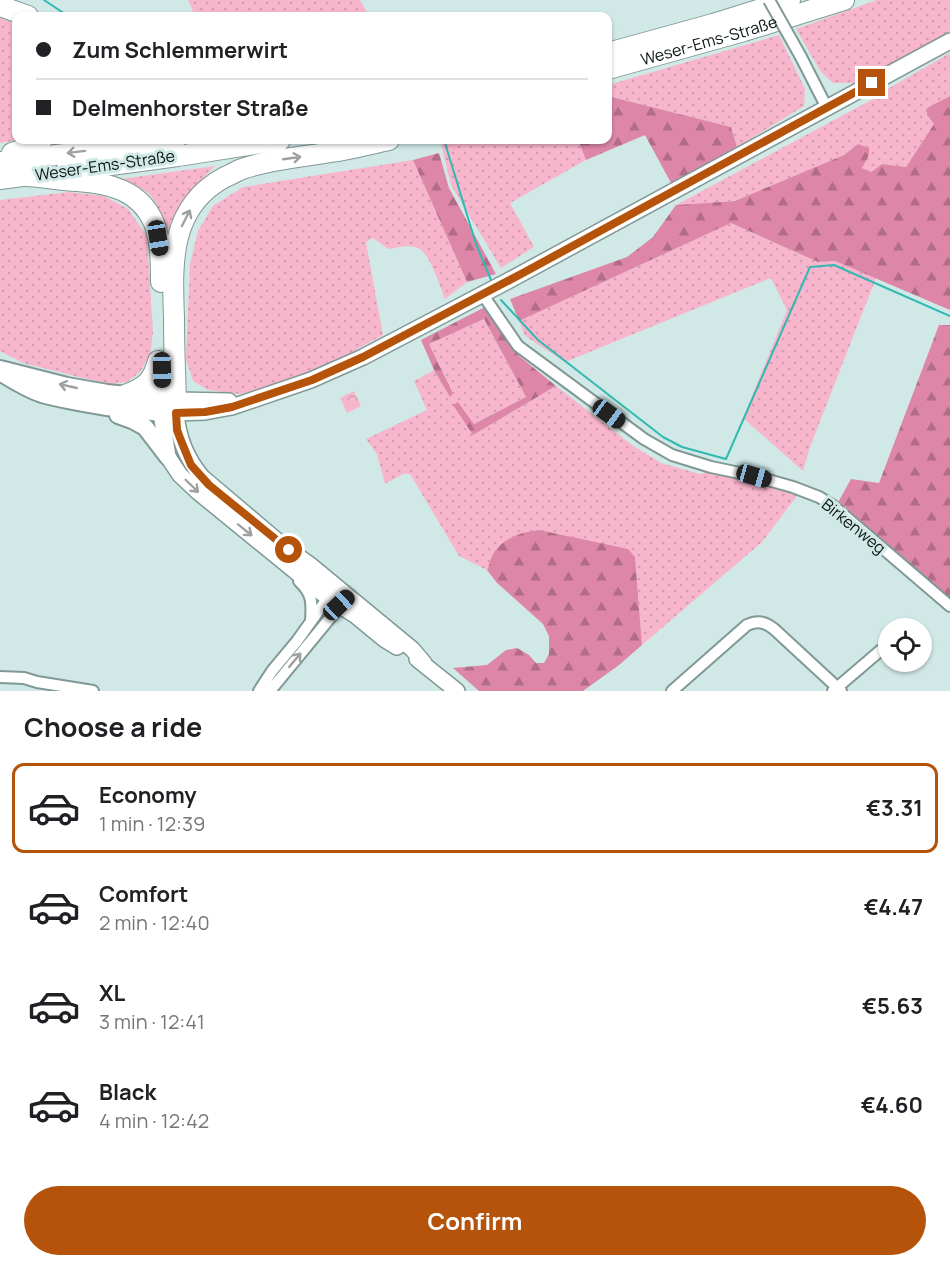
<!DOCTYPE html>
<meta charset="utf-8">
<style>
:root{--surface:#fff;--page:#f2f2f2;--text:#202124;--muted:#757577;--line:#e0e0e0;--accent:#b45309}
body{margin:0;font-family:Manrope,sans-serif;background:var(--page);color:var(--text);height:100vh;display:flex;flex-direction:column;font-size:22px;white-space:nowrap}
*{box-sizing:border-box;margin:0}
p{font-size:20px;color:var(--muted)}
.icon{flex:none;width:33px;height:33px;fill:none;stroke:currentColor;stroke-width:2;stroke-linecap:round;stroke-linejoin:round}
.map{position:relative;height:691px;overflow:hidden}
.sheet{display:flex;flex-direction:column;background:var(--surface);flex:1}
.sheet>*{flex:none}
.hud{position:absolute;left:12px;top:12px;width:600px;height:132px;border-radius:12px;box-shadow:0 2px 4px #0004;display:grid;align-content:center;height:132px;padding:0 24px;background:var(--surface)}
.controls{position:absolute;left:878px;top:618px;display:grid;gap:12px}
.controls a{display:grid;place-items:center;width:54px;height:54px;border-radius:50%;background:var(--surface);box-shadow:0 2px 4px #0004;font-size:30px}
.end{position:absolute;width:27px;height:27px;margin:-14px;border:8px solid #b45309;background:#fff;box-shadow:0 0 0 3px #fff}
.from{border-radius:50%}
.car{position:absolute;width:18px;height:36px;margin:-18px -9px;border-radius:8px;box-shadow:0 0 4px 2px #0007;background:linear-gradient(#222 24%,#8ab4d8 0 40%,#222 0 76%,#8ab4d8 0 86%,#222 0)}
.hud b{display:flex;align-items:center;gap:21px;height:57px;font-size:22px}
.hud b+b{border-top:2px solid var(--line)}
.hud i{width:15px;height:15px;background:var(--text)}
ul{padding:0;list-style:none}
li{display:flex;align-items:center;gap:18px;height:90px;margin:0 12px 9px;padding:0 12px;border:3px solid transparent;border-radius:12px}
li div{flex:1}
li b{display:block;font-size:22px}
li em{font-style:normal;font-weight:700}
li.active{border-color:var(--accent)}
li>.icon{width:54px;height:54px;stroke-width:1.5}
h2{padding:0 24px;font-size:27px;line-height:72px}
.button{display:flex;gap:12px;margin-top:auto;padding:12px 24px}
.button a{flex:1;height:69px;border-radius:36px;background:var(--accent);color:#fff;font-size:24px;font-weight:700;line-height:69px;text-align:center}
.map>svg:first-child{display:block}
</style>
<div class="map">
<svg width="950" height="691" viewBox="0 0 950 691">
<defs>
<pattern id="grass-dots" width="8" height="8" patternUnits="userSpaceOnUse" patternTransform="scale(1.5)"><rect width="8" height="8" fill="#f8b6cd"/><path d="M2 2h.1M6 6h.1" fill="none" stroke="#d39caf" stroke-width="1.8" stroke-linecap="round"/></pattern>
<pattern id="forest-firs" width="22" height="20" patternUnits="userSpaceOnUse" patternTransform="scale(1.5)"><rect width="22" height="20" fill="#dd86a8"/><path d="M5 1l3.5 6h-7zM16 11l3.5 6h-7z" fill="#b26c88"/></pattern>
<pattern id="park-crowns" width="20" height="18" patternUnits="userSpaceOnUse" patternTransform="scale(1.5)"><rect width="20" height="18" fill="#f8b6cd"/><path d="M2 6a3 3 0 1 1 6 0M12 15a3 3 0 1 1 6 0" fill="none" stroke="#d39caf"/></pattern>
</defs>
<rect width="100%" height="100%" fill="#d0e9e7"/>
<path fill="url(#grass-dots)" d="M188 0H360L369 16H195Z
M877 0H950V33L867 79 855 83H833L821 72 796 29Z
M0 18 16 24V140H18L0 143Z
M779 35 805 89 804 106 737 147 731 127 608 96V85Z
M950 53V96L927 108V115L934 124 906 167 882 164 871 172 862 168 869 155 858 144 844 155 735 201 676 205 875 98 891 87Z
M453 140H578L586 160 510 203 534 247 501 268 451 185 441 144Z
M413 160 467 282 445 299C440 287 430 253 418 248 409 244 397 248 388 249L373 238 366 242 383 335 310 375 241 394 208 390 193 381 186 359 190 264 198 231 213 206 243 187Z
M215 166C193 188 179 202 168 231 163 220 159 205 151 196 144 188 131 183 121 179Z
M69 192 104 196 128 209 147 236 153 333 150 355 140 372 127 382 111 384 79 377 23 363 0 351V200Z
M731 223 818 262 835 261 876 278 810 447 803 471 743 418 787 310 771 278 565 362 525 336 519 321Z
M484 319 526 397 474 424 458 402 473 435 556 386 632 445 661 463 700 474 717 469 799 493 762 542 642 645 635 557 628 550 539 530C524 532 505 537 495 551 492 556 490 564 487 570L459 556 410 474H403L385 484 377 454 366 439 427 410 414 381 434 370 450 396 453 392 429 344Z"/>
<path fill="url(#forest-firs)" d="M608 96 731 127 737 147 671 183 645 135 586 160 578 140H608Z
M950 96V310L835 261 818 262 731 223 519 321 510 299 627 257 653 237 676 205 735 201 844 155 858 144 869 148V155L862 168 871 172 882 164 906 167 934 124 927 115V108Z
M439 153 449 188 496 274 467 282 413 160Z
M485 307 494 316 518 355 556 386 473 435 453 405 458 402 474 424 526 397 484 319 429 344 453 393 450 397 434 370 421 340Z
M939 325H950V599L836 506 851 479 879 483Z
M539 530 628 549 635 557 642 645 619 665 583 691H479L453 668 487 665 506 650 517 648 529 655 536 663H544L549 654V636L543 624 497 583 487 570C490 564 491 556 495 551 505 537 523 532 539 530Z"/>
<path fill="url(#park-crowns)" d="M354 391 361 406 347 413 340 398Z"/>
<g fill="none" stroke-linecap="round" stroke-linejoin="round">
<path stroke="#31b9b1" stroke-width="2" d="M44 0 68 16
M444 140 476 244 491 280
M501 300 538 340 663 437 682 447 726 459 810 267 834 265 950 316"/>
<defs>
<path id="street" d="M801 57 827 108
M483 295 518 346 644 439 672 455 711 467 754 476 793 487 819 497 832 505 950 606
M299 581C313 594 312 603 311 621
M0 677 24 678 37 682 93 691
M259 691 272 671 297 641 332 592
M270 691 344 601
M672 691 747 625C758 620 765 622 774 629L841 691
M833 691 881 650"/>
<path id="secondary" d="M176 400 229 401
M161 413 168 457 180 475 198 492 328 598 356 616 384 639 397 647
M417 659 457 691
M424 663 412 649 309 564 281 544 202 477C186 458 178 438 176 413L205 412 232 407 311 380 363 357 506 282 950 41"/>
<path id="primary" d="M0 369 67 386 107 393 176 400V413C145 413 114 409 83 403 69 400 55 398 42 394 27 389 13 380 0 372
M118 415 132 420 145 427 168 457"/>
<g id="highway">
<path d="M0 6 28 16"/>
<path d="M608 53 713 24 790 0"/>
<path id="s1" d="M608 69 744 31 844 0"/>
<path d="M12 153 24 149 42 140"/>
<path d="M0 162 175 140"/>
<path d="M66 171 178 156 280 140"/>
<path d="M26 176C43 177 60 180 77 181 109 183 140 190 154 223 161 242 161 262 161 282"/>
<path d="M0 179 37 174"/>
<path d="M125 395C145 388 153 381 158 361"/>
<path d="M161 399 162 363"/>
<path d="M176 400C175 373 174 345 174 318 172 263 169 207 225 177 231 175 236 171 242 169 270 159 302 157 331 152 351 149 370 144 389 140"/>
</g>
</defs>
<use href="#street" stroke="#819996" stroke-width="14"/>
<use href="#secondary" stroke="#819996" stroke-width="18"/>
<use href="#primary" stroke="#819996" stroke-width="20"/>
<use href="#highway" stroke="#819996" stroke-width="22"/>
<use href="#street" stroke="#fff" stroke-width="10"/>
<use href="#secondary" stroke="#fff" stroke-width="15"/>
<use href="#primary" stroke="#fff" stroke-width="16"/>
<use href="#highway" stroke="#fff" stroke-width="20"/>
<defs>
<path id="street-bridge" d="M769 0 801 57"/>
</defs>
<use href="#street-bridge" stroke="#819996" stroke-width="14" stroke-linecap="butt"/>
<use href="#street-bridge" stroke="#fff" stroke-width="10"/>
</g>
<defs><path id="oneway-shaft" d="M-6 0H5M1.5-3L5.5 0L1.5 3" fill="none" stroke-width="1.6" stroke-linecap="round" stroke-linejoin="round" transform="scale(1.5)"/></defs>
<g stroke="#9ea1a1">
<use href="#oneway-shaft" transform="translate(76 152) rotate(173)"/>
<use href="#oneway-shaft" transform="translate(292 158) rotate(-8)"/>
<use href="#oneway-shaft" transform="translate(186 218) rotate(-63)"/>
<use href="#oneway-shaft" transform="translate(68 386) rotate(-167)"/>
<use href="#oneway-shaft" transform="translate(192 486) rotate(44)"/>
<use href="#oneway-shaft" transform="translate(245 530) rotate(39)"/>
<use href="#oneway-shaft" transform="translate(295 660) rotate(-50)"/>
</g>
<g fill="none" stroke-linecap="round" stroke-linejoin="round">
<path stroke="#b45309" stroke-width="8" d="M289 550 209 485 191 465 180 438 177 430 176 413 205 412 232 407 312 380 363 357 523 273 872 83"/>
</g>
<g text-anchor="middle" stroke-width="6" stroke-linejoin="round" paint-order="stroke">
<g font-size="16" fill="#0c1515" stroke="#d0e9e7">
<text dy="6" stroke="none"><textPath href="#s1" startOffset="105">Weser-Ems-Straße</textPath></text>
<text transform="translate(105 165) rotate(-8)" y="6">Weser-Ems-Straße</text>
<text transform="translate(854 526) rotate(39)" y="6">Birkenweg</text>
</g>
</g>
</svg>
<div class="controls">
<a><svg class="icon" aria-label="locate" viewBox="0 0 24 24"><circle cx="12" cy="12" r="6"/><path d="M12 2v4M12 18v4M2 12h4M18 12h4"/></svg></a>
</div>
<i class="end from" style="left:289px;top:550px"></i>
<i class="end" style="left:872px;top:83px"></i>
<i class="car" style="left:158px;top:238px;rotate:171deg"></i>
<i class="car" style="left:162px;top:370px;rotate:179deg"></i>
<i class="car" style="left:609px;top:414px;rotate:126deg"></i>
<i class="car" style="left:754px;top:476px;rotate:106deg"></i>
<i class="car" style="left:339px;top:605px;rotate:47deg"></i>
<div class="hud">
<b><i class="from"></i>Zum Schlemmerwirt</b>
<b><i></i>Delmenhorster Straße</b>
</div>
</div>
<section class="sheet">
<h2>Choose a ride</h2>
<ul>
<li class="active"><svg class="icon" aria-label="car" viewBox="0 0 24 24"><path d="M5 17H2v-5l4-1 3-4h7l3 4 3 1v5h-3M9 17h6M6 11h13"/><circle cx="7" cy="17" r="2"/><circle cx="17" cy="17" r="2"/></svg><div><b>Economy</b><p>1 min · 12:39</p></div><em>€3.31</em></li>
<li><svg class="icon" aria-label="car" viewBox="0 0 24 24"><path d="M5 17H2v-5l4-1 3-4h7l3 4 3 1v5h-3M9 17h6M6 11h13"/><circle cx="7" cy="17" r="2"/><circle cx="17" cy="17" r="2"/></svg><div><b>Comfort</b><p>2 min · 12:40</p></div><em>€4.47</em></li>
<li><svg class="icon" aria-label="car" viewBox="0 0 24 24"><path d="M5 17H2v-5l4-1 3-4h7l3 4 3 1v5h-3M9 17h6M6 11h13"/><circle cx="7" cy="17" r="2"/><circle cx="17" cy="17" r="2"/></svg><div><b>XL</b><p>3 min · 12:41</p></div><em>€5.63</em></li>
<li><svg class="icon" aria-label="car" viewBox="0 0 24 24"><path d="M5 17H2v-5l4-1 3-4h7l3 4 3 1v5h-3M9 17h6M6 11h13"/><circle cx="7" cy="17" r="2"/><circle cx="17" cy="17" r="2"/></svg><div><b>Black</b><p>4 min · 12:42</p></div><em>€4.60</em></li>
</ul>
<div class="button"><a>Confirm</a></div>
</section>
